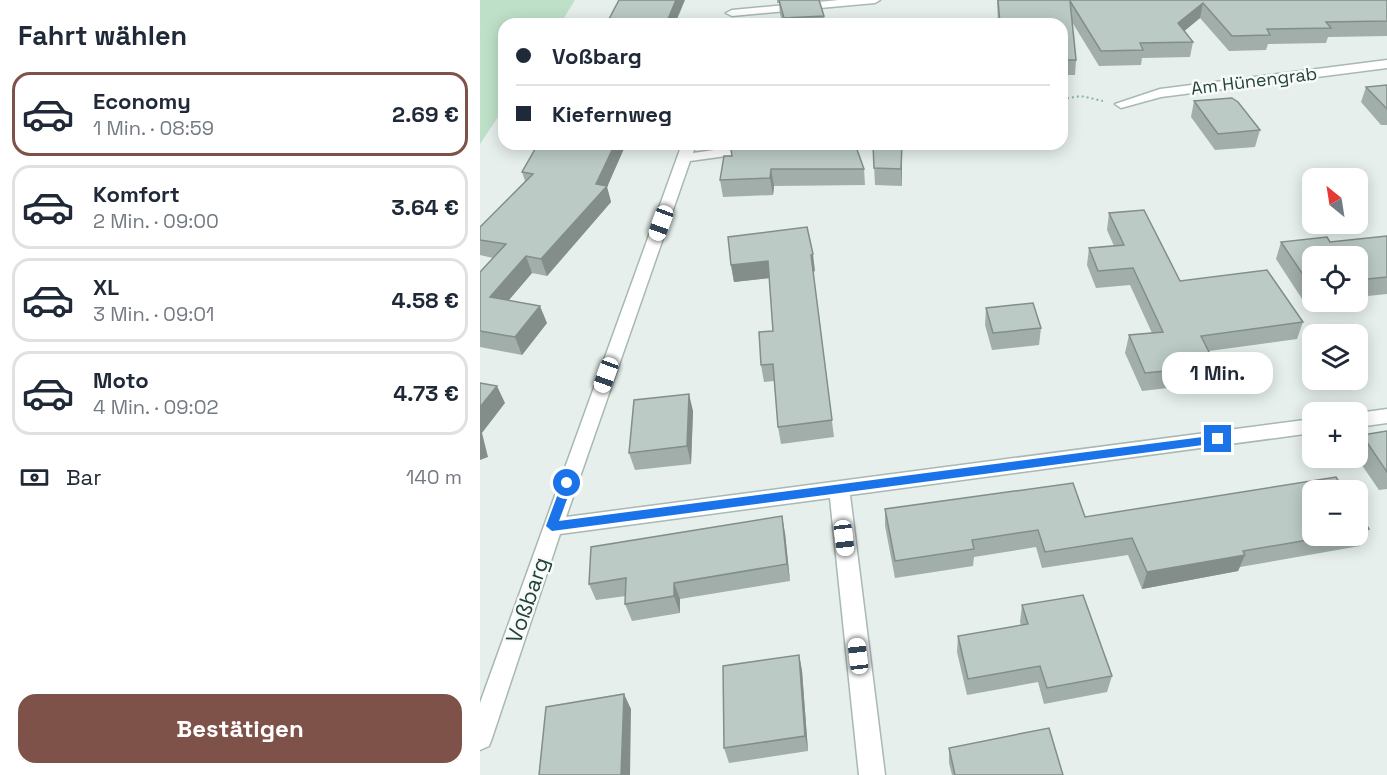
<!DOCTYPE html>
<html lang="de">
<meta charset="utf-8">
<style>
:root{--surface:#fff;--page:#f6f6f7;--text:#1f2937;--muted:#747a83;--line:#e0e1e3;--accent:#7f5249}
body{margin:0;font-family:"Space Grotesk",sans-serif;background:var(--page);color:var(--text);height:100vh;display:flex;flex-direction:column;font-size:22px;white-space:nowrap}
*{box-sizing:border-box;margin:0}
p{font-size:20px;color:var(--muted)}
.icon{flex:none;width:33px;height:33px;fill:none;stroke:currentColor;stroke-width:2;stroke-linecap:round;stroke-linejoin:round}
.map{position:relative;flex:1;overflow:hidden}
.sheet{display:flex;flex-direction:column;background:var(--surface);width:480px}
.sheet>*{flex:none}
.banner{position:absolute;left:18px;top:18px;width:570px;height:132px;border-radius:18px;box-shadow:0 3px 15px #0003;display:grid;align-content:center;height:132px;padding:0 18px;background:var(--surface)}
.needle{width:39px;rotate:330deg}
.fabs{position:absolute;left:822px;top:168px;display:grid;gap:12px}
.fabs a{display:grid;place-items:center;width:66px;height:66px;border-radius:12px;background:var(--surface);box-shadow:0 3px 15px #0003;font-size:30px}
.end{position:absolute;width:27px;height:27px;margin:-14px;border:8px solid #1a73e8;background:#fff;box-shadow:0 0 0 3px #fff}
.from{border-radius:50%}
.bubble{position:absolute;height:42px;border-radius:18px;background:var(--surface);box-shadow:0 3px 15px #0003;font-size:20px;font-weight:800;line-height:42px;text-align:center}
.car{position:absolute;width:18px;height:36px;margin:-18px -9px;border-radius:8px;box-shadow:0 0 4px 2px #0007;background:linear-gradient(#fff 24%,#345 0 40%,#fff 0 76%,#345 0 86%,#fff 0)}
.banner b{display:flex;align-items:center;gap:21px;height:57px;font-size:22px}
.banner b+b{border-top:2px solid var(--line)}
.banner i{width:15px;height:15px;background:var(--text)}
ul{padding:0;list-style:none}
li{display:flex;align-items:center;gap:18px;height:84px;margin:0 12px 9px;padding:0 6px;border:3px solid var(--line);border-radius:18px}
li div{flex:1}
li b{display:block;font-size:22px}
li em{font-style:normal;font-weight:800}
li.selected{border-color:var(--accent)}
li>.icon{width:54px;height:54px;stroke-width:1.5}
h2{padding:0 18px;font-size:27px;line-height:72px}
.pay{display:flex;align-items:center;gap:15px;height:66px;padding:0 18px;font-size:22px}
.pay p{margin-inline-start:auto}
.action{display:flex;gap:12px;margin-top:auto;padding:12px 18px}
.action a{flex:1;height:69px;border-radius:18px;background:var(--accent);color:#fff;font-size:24px;font-weight:800;line-height:69px;text-align:center}
main{display:flex;flex:1;min-height:0}
.map>svg:first-child{display:block}
</style>
<main>
<section class="sheet">
<h2>Fahrt wählen</h2>
<ul>
<li class="selected"><svg class="icon" aria-label="car" viewBox="0 0 24 24"><path d="M5 17H2v-5l4-1 3-4h7l3 4 3 1v5h-3M9 17h6M6 11h13"/><circle cx="7" cy="17" r="2"/><circle cx="17" cy="17" r="2"/></svg><div><b>Economy</b><p>1 Min. · 08:59</p></div><em>2.69 €</em></li>
<li><svg class="icon" aria-label="car" viewBox="0 0 24 24"><path d="M5 17H2v-5l4-1 3-4h7l3 4 3 1v5h-3M9 17h6M6 11h13"/><circle cx="7" cy="17" r="2"/><circle cx="17" cy="17" r="2"/></svg><div><b>Komfort</b><p>2 Min. · 09:00</p></div><em>3.64 €</em></li>
<li><svg class="icon" aria-label="car" viewBox="0 0 24 24"><path d="M5 17H2v-5l4-1 3-4h7l3 4 3 1v5h-3M9 17h6M6 11h13"/><circle cx="7" cy="17" r="2"/><circle cx="17" cy="17" r="2"/></svg><div><b>XL</b><p>3 Min. · 09:01</p></div><em>4.58 €</em></li>
<li><svg class="icon" aria-label="car" viewBox="0 0 24 24"><path d="M5 17H2v-5l4-1 3-4h7l3 4 3 1v5h-3M9 17h6M6 11h13"/><circle cx="7" cy="17" r="2"/><circle cx="17" cy="17" r="2"/></svg><div><b>Moto</b><p>4 Min. · 09:02</p></div><em>4.73 €</em></li>
</ul>
<div class="pay"><svg class="icon" aria-label="cash" viewBox="0 0 24 24"><path d="M3 7h18v10H3z"/><circle cx="12" cy="12" r="2"/></svg>Bar<p>140 m</p></div>
<div class="action"><a>Bestätigen</a></div>
</section>
<div class="map">
<svg width="907" height="775" viewBox="0 0 907 775">
<rect width="100%" height="100%" fill="#e6efeb"/>
<path fill="#bfe0c8" d="M0 0H95L80 24H24V108L0 144Z"/>
<g fill="none" stroke-linecap="round" stroke-linejoin="round">
<defs>
<path id="street" d="M359 0H400L395 3 252 16 246 13 252 10Z
M907 60V68L681 97 641 108 635 104 680 89Z
M202 144H216L213 153 276 144H312L305 148 210 161 86 517 832 419V433L370 495 405 775H379L350 498 80 534 12 738 9 746 0 750V703Z
M907 409V423L878 427V413Z"/>
</defs>
<use href="#street" stroke="#a8b8b2" stroke-width="3"/>
<path stroke="#86b3a5" stroke-width="2" stroke-dasharray="2 3" stroke-linecap="butt" d="M582 99 601 96 623 101"/>
<use href="#street" fill="#fff" fill-rule="evenodd"/>
</g>
<path fill="#a1aea9" d="M297 0H339L344 16 345 24H303L300 14 299 3H297Z
M517 0H907V36L848 37 846 43 788 44 786 50 749 51 720 18 704 31 713 42 710 57 662 58 661 65 619 66 592 22 596 60 595 75H582V24H518Z
M907 85V125H901L881 102 886 87Z
M714 101 780 130 775 147 735 150 711 117Z
M58 144H146L127 187 131 202 67 276 52 273 29 300 67 323 42 355 0 347V272L13 258 0 255V227L45 181 42 172Z
M393 144 422 154V186L395 185Z
M307 145 384 169 385 185 294 186 293 195 243 197 240 180 252 156Z
M629 213 700 281 823 322 817 339 729 351 736 366 731 383 662 391 645 353 649 335 672 333 650 285 616 288 607 265 609 248 634 246 627 230Z
M907 236V294L878 297V256H832V301L824 302 796 259 801 242H850Z
M251 265 335 271 333 272 354 437 301 444 298 427 294 381 284 382 281 365 293 331 289 278 254 282Z
M506 308 561 328 559 345 512 350 505 325Z
M213 411 211 464 155 470 149 453Z
M907 431V489L899 490 877 458 878 444 882 435Z
M405 509 605 517 832 536H878V511L889 529 880 546 760 567 758 571 662 589 648 555 562 568 556 547 494 557 493 566 415 578 405 526Z
M305 533 310 581 200 599V613L152 621 145 604 146 596 116 600 109 584Z
M542 605 632 676 627 692 564 704 558 682 487 695 477 652 478 636 541 625 540 622Z
M319 655 322 671 328 751 249 763 244 748Z
M469 748 583 775H472L469 763Z"/>
<path fill="#838d89" d="M196 0H205L195 24H186Z
M723 3 720 18 696 38 698 23Z
M135 144H146L127 187 131 202 67 276 61 259 116 184Z
M422 144V186L421 169Z
M291 169 294 186 293 195 290 178Z
M333 254 335 271 332 272 331 255Z
M46 256 52 273 17 314 10 297Z
M288 261 290 278 254 282 251 265Z
M60 306 67 323 42 355 35 337Z
M17 386 25 403 2 433 8 457 0 460V407Z
M209 394 213 411 211 464 207 446Z
M302 516 305 533 310 581 307 564Z
M765 555 758 571 662 589 667 572Z
M194 583 200 599V613L194 596Z
M319 655 322 671 328 751 325 736Z
M144 694 151 709 150 775H141Z"/>
<path fill="#bbcac4" stroke="#838d89" stroke-width="1.5" d="M139 0H196L186 24H132L134 21H128Z
M299 0H339L344 16 304 18Z
M518 0H907V21L846 22 851 28 787 29 790 35 752 36 723 3 698 23 713 42 660 43 663 50 621 51 590 1 596 60H582V24H520Z
M907 85V109L886 87Z
M752 98 758 102 780 130 738 134 714 101Z
M58 144H135L116 184 127 186 61 259 46 256 10 297 60 306 35 337 0 331V272L26 244 0 240V227L53 174 42 172Z
M250 144H307V145L375 144 384 169H291L290 178 240 180 244 156H252Z
M393 144H422L421 169 394 168Z
M664 210 700 281 787 270 823 322 721 336 736 366 665 373 649 335 683 332 653 268 618 271 609 248 644 245 629 213Z
M327 227 333 254 331 255 352 420 298 427 293 364 281 365 279 332 293 331 288 261 251 265 248 237Z
M907 236V277L878 280V256H832V285H830L801 242 847 237 850 242Z
M553 303 561 328 513 333 506 308Z
M0 383 17 386 0 407Z
M209 394 207 446 149 453 154 400Z
M907 431V472L882 435Z
M856 477 864 490H832V536H851L763 551 765 555 667 572 652 538 565 552 558 530 492 540 494 549 415 561 405 509 593 483 605 517Z
M878 511 889 529 878 531Z
M302 516 307 564 194 583V596L145 604 146 578 109 584 111 547Z
M603 595 632 676 567 688 560 666 488 679 478 636 548 624 542 605Z
M319 655 325 736 244 748 243 666Z
M144 694 141 775H59L66 707Z
M569 728 583 775H475L469 748Z"/>
<path fill="#1a73e8" d="M738 435 743 439 738 443 72 531 66 526 82 483 87 479 93 483 79 521Z"/>
<g text-anchor="middle" stroke-width="5" stroke-linejoin="round" paint-order="stroke">
<g font-size="18" fill="#24423a" stroke="#f7fbf9">
<text transform="translate(774 81) rotate(-7)" y="6">Am Hünengrab</text>
</g>
<g font-size="22" fill="#24423a" stroke="#f7fbf9">
<text transform="translate(47 600) rotate(-71)" y="8">Voßbarg</text>
</g>
</g>
</svg>
<div class="fabs">
<a><svg class="needle" viewBox="-14 -14 28 28"><path d="M0-13l5 13h-10z" fill="#e53935"/><path d="M0 13l5-13h-10z" fill="#747a83"/></svg></a>
<a><svg class="icon" aria-label="locate" viewBox="0 0 24 24"><circle cx="12" cy="12" r="6"/><path d="M12 2v4M12 18v4M2 12h4M18 12h4"/></svg></a>
<a><svg class="icon" aria-label="layers" viewBox="0 0 24 24"><path d="M12 4l9 5-9 5-9-5zM3 14l9 5 9-5"/></svg></a>
<a>+</a>
<a>−</a>
</div>
<i class="end from" style="left:87px;top:483px"></i>
<i class="end" style="left:738px;top:439px"></i>
<div class="bubble" style="left:682px;top:352px;width:111px">1 Min.</div>
<i class="car" style="left:181px;top:223px;rotate:200deg"></i>
<i class="car" style="left:126px;top:375px;rotate:200deg"></i>
<i class="car" style="left:364px;top:538px;rotate:173deg"></i>
<i class="car" style="left:378px;top:656px;rotate:353deg"></i>
<div class="banner">
<b><i class="from"></i>Voßbarg</b>
<b><i></i>Kiefernweg</b>
</div>
</div>
</main>
